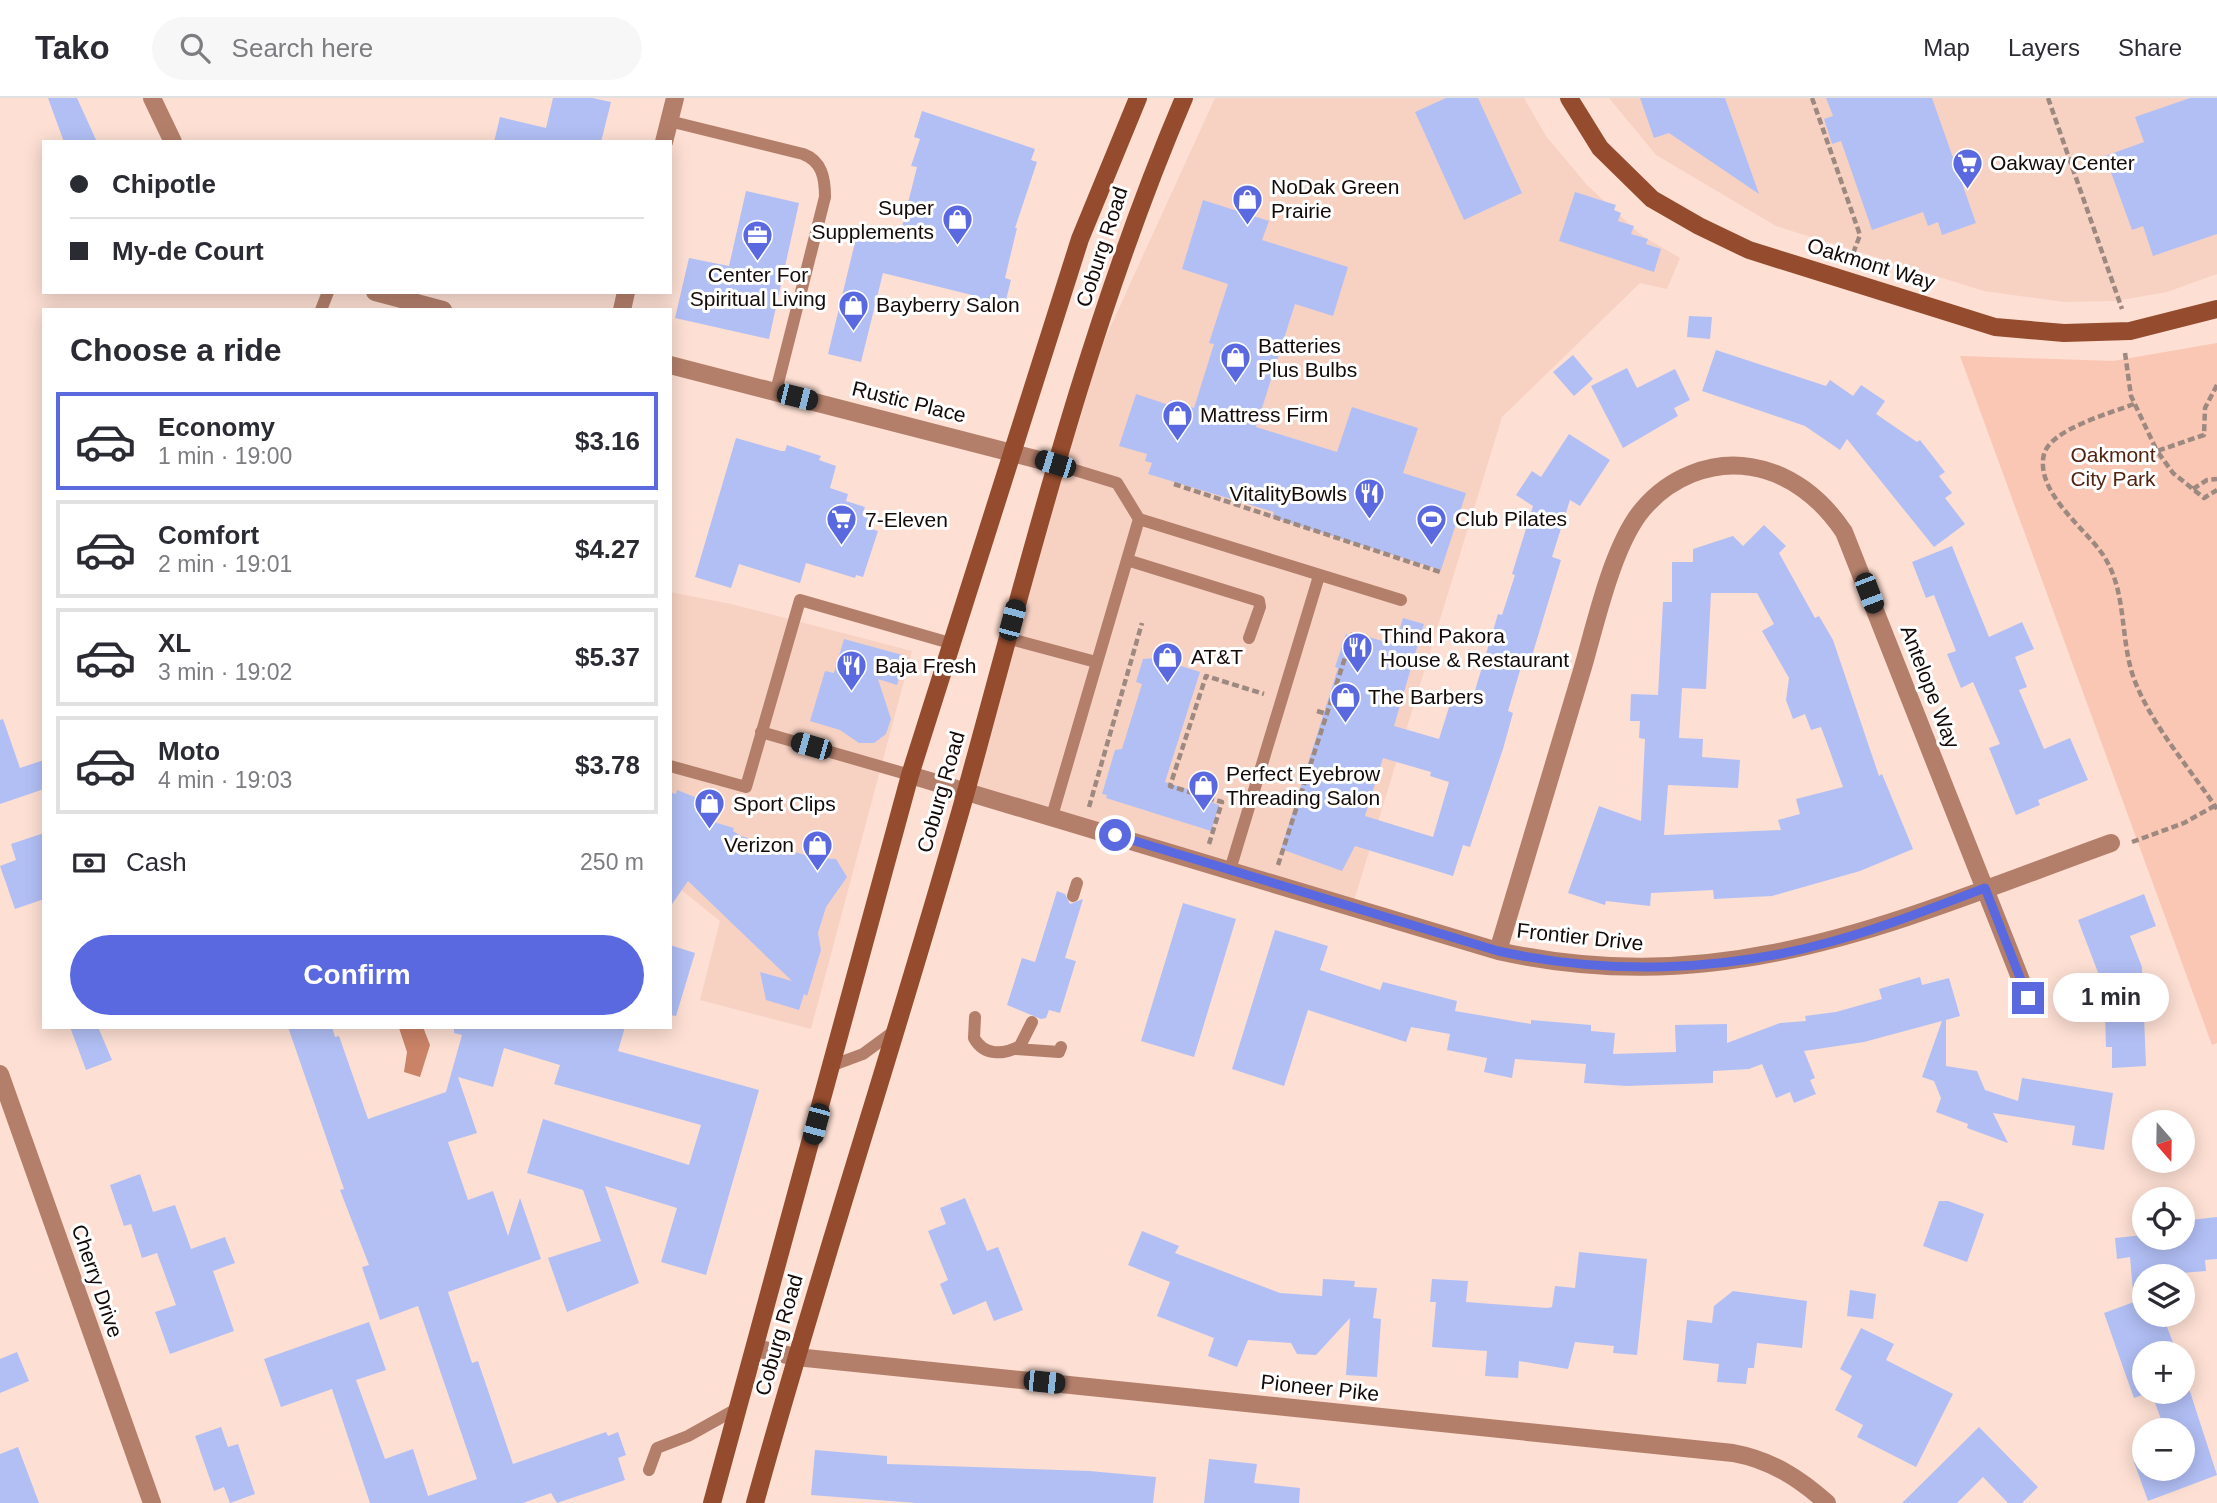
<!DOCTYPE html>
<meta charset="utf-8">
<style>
:root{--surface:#fff;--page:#f7f7f7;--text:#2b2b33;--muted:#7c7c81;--line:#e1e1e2;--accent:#5a69e0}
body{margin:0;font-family:Helvetica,sans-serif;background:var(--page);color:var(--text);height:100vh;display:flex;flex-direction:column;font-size:26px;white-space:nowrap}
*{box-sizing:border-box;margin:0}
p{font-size:23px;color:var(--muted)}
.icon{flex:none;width:38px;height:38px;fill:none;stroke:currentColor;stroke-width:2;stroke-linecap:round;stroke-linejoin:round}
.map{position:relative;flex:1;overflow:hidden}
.sheet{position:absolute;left:42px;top:210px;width:630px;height:721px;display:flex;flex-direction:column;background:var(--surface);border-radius:0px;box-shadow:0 4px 18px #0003}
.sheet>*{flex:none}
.banner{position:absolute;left:42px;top:42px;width:630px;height:154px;border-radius:0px;box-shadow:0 4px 18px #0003;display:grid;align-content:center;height:154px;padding:0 28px;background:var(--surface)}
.needle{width:46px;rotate:160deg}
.controls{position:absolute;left:2132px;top:1012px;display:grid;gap:14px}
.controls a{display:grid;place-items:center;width:63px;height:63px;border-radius:50%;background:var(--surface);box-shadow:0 4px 18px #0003;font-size:35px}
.end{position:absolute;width:32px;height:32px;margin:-16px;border:9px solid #5a69e0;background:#fff;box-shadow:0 0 0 4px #fff}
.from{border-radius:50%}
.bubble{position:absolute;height:49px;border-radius:24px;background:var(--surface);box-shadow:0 4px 18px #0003;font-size:23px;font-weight:600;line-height:49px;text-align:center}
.car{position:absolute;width:21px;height:42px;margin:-21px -10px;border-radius:9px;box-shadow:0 0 5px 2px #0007;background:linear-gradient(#222 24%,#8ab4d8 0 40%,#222 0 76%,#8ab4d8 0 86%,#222 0)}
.banner b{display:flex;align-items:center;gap:24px;height:66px;font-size:26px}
.banner b+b{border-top:2px solid var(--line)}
.banner i{width:18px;height:18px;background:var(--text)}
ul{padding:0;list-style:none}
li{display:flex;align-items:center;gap:21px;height:98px;margin:0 14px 10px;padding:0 14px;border:4px solid var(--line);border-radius:0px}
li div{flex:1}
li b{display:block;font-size:26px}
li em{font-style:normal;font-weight:600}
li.current{border-color:var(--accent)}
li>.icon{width:63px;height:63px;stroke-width:1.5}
h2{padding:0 28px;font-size:32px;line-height:84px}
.pay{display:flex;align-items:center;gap:18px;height:77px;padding:0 28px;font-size:26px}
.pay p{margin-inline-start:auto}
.action{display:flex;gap:14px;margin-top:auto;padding:14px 28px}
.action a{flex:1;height:80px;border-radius:42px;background:var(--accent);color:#fff;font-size:28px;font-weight:600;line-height:80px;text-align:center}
header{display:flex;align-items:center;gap:42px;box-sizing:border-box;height:98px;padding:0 35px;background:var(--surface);border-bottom:2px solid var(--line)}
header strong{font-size:33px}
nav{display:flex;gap:38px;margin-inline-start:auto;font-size:24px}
.search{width:490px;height:63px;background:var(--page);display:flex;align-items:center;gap:18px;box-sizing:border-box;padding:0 24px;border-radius:38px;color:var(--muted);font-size:26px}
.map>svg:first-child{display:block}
</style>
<header>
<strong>Tako</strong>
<div class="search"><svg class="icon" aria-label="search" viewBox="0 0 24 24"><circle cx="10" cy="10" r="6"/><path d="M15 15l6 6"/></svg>Search here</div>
<nav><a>Map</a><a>Layers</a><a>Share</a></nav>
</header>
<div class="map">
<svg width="2217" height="1405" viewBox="0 0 2217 1405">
<rect width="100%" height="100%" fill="#fddfd3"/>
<path fill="#f7d2c3" d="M1215 0H1524L1546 38 1587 87 1641 137 1680 160 1667 191 1640 185 1502 319 1352 809 966 693 1088 278Z
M1609 0H2217V176L2167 194 2116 203 2064 204 1984 193 1776 128 1656 57Z
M670 494 731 506 912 553 811 931 700 902 720 823 670 783Z"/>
<path fill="#f9c7b4" d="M2217 245V945L2212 947 1960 258 2113 263Z"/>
<path fill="#ca8367" d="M423 929 430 947 420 979 404 974 407 954 399 930Z"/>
<path fill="#b2bff5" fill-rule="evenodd" d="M48 0H77L97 44H64Z
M553 0H592L611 4 601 44H494L500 19 546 30Z
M1446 0H1478L1522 95 1464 122 1415 14Z
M1640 0H1725L1759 96 1669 35 1654 40Z
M1826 0H1932L1976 125 1942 137 1938 124 1928 128 1923 114 1872 132 1841 43 1832 46 1824 21 1833 18Z
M2190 0H2217V136L2153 158 2143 128 2132 132 2105 58 2144 44 2135 19Z
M922 13 1035 51 1031 62 1037 64 1015 130H1017L1005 180 1011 182 1004 210 974 203 976 198 883 175 861 264 828 256 857 136 898 145 917 69 911 68 920 41 914 39Z
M746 93 799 105 769 241 675 220 689 160 729 168Z
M1575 94 1616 107 1614 112 1621 115 1618 123 1634 128 1631 136 1648 141 1646 146 1661 151 1654 174 1559 143Z
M1203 102 1269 123 1262 142 1348 169 1333 218 1295 206 1256 329 1337 354 1352 309 1418 330 1403 375 1466 395 1441 472 1272 419 1274 414 1148 376 1152 365 1145 363 1147 356 1119 348 1136 296 1169 307 1170 302 1194 310 1214 246 1209 245 1228 186 1182 171Z
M1689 218 1712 219 1710 241 1687 239Z
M1716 252 1826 288 1830 282 1853 298 1861 287 1885 303 1876 316 1917 344 1920 342 1945 374 1939 378 1952 395 1945 400 1965 426 1934 449 1847 341 1840 352 1805 328 1702 293Z
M1573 257 1593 281 1574 298 1553 274Z
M1627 270 1637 290 1675 271 1690 302 1674 310 1678 318 1623 350 1591 288Z
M1569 336 1610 362 1580 408 1570 402 1552 459 1561 462 1531 561 1524 559 1508 613 1513 615 1503 651 1470 749 1463 747 1453 778 1355 748 1342 773 1281 751 1338 570 1335 569 1346 536 1355 539 1356 535 1395 547 1403 520 1424 526 1394 628 1439 641 1451 603 1470 609 1498 516 1502 517 1515 477 1512 476 1533 408 1516 397 1532 373 1541 379ZM1383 660 1431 674 1430 678 1449 684 1433 739 1365 718Z
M736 340 781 353H785L787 347 821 358 819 362 836 368 830 390 848 396 846 403 865 409 862 417 874 421 871 431 878 433 863 479 856 477 855 480 806 465 800 485 739 466 731 490 695 479Z
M1764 427 1786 448 1779 455 1815 520 1819 518 1833 542 1879 678 1882 676 1913 751 1860 773 1772 798 1714 801 1713 792 1651 795 1650 808 1606 803 1605 807 1568 795 1599 708 1641 723 1645 641 1639 640 1640 623H1630L1631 596 1658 597 1663 504H1672V464H1693V451L1733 438 1743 448ZM1711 495H1757L1774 526 1762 533 1789 580 1786 602 1793 621 1805 616 1811 632 1821 629 1843 689 1796 701 1800 716 1778 722 1781 732 1664 737 1668 687 1738 690 1740 662 1702 659 1703 641 1679 640 1682 590 1706 591Z
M1952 448 1989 539 2022 524 2034 551 2015 559 2027 589 2019 592 2044 651 2070 640 2088 682 2038 702 2040 707 2016 717 1989 650 2000 646 1973 584 1961 590 1947 556 1956 553 1934 497 1926 500 1912 464Z
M844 541 906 558 897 587 878 581 891 621 886 636 874 645H859L840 632 810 623 825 573 834 575Z
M1157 556 1176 562 1175 566 1200 574 1165 684 1215 700 1213 705 1219 707 1211 733 1106 700 1107 697 1102 696 1115 652 1122 651 1142 586 1136 584 1143 561 1155 560Z
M3 621 20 670 44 662V691L0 706V622Z
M677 692 705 703 700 720 734 730 733 733 741 738 815 760 836 761 847 779 826 809 818 835 821 852 807 898 804 896 799 912 766 902 760 874 792 883 688 783 670 809V694L676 696Z
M44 735V801L15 811 0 768 16 762 11 746Z
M1057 793 1065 796 1070 806 1083 801 1065 860 1076 863 1060 915 1049 912 1046 920 1041 921 1007 907 1022 860 1035 864Z
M2144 796 2156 828 2130 838 2142 869 2146 968 2112 970V949H2106L2105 915 2113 914 2078 822Z
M1183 805 1236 821 1194 959 1141 943Z
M1275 832 1328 848 1320 872 1380 892 1383 884 1457 903 1455 913 1531 926V922L1591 927V933L1615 935 1613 956 1676 954 1675 927 1727 926V945L1780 925 1806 923 1805 918 1836 914 1882 901 1879 891 1920 879 1922 887 1949 880 1960 918 1946 922V968L1977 973 1985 992 2018 1003 2022 980 2113 995 2104 1052 2072 1047 2075 1028 1993 1015 2008 1045 1967 1030 1968 1026 1936 1014 1941 1000 1934 983 1922 979 1942 923 1864 944 1804 953 1815 980 1810 982 1816 996 1794 1005 1790 994 1776 1000 1762 966 1749 971 1713 973V985L1626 988 1584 985 1586 966 1515 961 1512 980 1484 974 1487 960 1447 952 1450 936 1411 929 1406 944 1308 912 1284 988 1232 971Z
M670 847 695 855 676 918 670 917Z
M70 929H98L112 962 86 972Z
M288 929H332L335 939 339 938 368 1021 446 994 462 937 454 935V929H625L618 953 759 992 706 1177 661 1164 677 1110 605 1088 639 1185 567 1214 548 1160 601 1143 583 1092 527 1075 543 1021 689 1067 701 1027 554 986 560 967 504 950 493 989 458 979 477 1035 448 1044 468 1102 493 1093 508 1138 520 1100 541 1161 448 1194 472 1265 478 1263 513 1366 606 1334 608 1338 618 1334 626 1357 618 1360 625 1382 557 1405 551 1395 523 1405H370L332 1291 281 1309 264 1261 369 1224 386 1272 356 1282 385 1361 413 1351 428 1398 477 1381 418 1208 380 1222 362 1169 369 1167 340 1092 344 1091Z
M140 1076 153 1114 175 1107 191 1151 225 1139 235 1165 213 1173 234 1233 170 1256 155 1214 176 1207 157 1155 142 1160 131 1126 124 1128 110 1087Z
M965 1100 987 1153 998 1149 1023 1212 994 1223 986 1203 953 1217 940 1186 948 1182 928 1133 946 1126 940 1110Z
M1939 1103H1948L1984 1116 1967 1164 1923 1148Z
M2217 1119V1161L2205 1162 2206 1173 2144 1178V1216H2162L2177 1255H2144V1293H2182V1269L2217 1377 2148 1403 2134 1364 2144 1361V1370H2182V1332H2165L2151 1294 2134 1300 2125 1275 2104 1215 2134 1204 2130 1159 2117 1161 2115 1140 2144 1137 2182 1139V1123Z
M1142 1133 1179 1148 1175 1155 1280 1195 1322 1198 1323 1181 1355 1183 1354 1189 1377 1190 1373 1220 1381 1221 1377 1279 1346 1277 1350 1220 1316 1257 1297 1256 1291 1245 1248 1242 1237 1269 1208 1258 1214 1240 1157 1218 1170 1184 1128 1167Z
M1579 1154 1647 1161 1637 1257 1613 1255 1614 1248 1575 1244 1568 1271 1519 1263 1518 1280 1485 1278 1487 1253 1432 1249 1436 1204H1430L1432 1181 1468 1183 1466 1204 1547 1210 1552 1209 1555 1188 1575 1190Z
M1850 1192 1876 1196 1873 1221 1847 1218Z
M1733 1193 1807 1203 1802 1250 1757 1245 1754 1270H1748L1746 1286 1717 1284 1719 1266 1683 1262 1687 1222 1712 1225 1714 1208Z
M1861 1230 1894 1246 1886 1262 1953 1296 1916 1369 1857 1339 1863 1327 1835 1312 1852 1278 1840 1271Z
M17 1254 29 1283 0 1295V1261Z
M221 1329 228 1349 238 1346 255 1396 230 1405 224 1389 214 1393 195 1338Z
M1979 1329 2038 1389 2022 1405H2008L1983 1379 1957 1405H1902Z
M18 1349 39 1405H0V1356Z
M815 1352 887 1358V1366L1089 1373 1156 1379 1153 1405H917L811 1397Z
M1209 1361 1257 1366 1254 1385 1300 1390 1299 1405H1204Z"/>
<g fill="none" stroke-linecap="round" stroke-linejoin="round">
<path stroke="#9e8980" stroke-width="4.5" stroke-dasharray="7 3.5" stroke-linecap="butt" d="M1812 0 1860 137 1851 161
M2048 0 2122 211
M2125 255 2131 298 2157 353
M2217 287 2205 310 2204 337 2157 353 2173 375 2204 400 2217 392
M2134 306C2111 315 2051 331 2044 356 2035 393 2082 428 2101 454 2128 491 2119 539 2134 581 2152 628 2189 669 2217 711
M1174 386 1440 474
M2193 391 2207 382 2217 381
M1317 613 1327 616
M1089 709 1142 525
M2132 744 2184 725 2216 707
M1209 746 1222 704 1170 688 1206 578 1264 596
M1278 767 1353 535"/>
<path stroke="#b37f6b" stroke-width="12" d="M669 23 803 56C822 63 825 80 825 99L776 293
M321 212 328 194
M1055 366 1117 385 1139 421 1401 502
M1127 462 1259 503 1260 509 1249 540
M1007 540 1096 564
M761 634 910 677
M670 668 746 689 800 502 950 545
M1052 718 1139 421
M1230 772 1319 478
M1073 798 1077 785
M975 919 974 940C984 958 1003 957 1020 948L1032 924
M1016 951 1059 954 1061 949
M828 969 863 956 893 934
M649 1372 657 1350 688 1338 740 1309"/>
<path stroke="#b37f6b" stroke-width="18" d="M152 0 173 44
M664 44 675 0
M375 194 443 212
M622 212 626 194
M670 267 1055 366
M910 677 1498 853C1728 904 1901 821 2111 745
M1498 853C1527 758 1555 663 1583 569 1596 524 1613 446 1643 411 1669 380 1711 362 1751 369 1790 375 1822 401 1844 434L2028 900
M0 976 152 1405
M755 1250 796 1259 1733 1355C1771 1362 1799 1380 1827 1405"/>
<path stroke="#954c2e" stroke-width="18" d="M1569 0 1600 50 1652 101 1699 128 1749 152 1995 229 2064 235 2130 233 2217 211
M712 1405 910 677 1080 141 1138 0
M755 1405C821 1165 900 929 967 690 1031 457 1089 222 1184 0"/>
</g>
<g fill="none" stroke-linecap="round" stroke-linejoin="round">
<path stroke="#5a69e0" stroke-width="9" d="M1115 737 1498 853C1607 877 1723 874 1830 844 1883 830 1934 809 1985 790L2028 900"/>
</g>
<defs>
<symbol id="supermarket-pin" viewBox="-11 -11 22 30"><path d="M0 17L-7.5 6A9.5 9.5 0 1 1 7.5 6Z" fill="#5a69e0" stroke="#fff"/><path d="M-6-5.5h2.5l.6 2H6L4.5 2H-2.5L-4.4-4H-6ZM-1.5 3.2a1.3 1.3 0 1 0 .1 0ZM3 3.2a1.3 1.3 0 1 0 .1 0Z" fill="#fff"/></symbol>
<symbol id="shop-pin" viewBox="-11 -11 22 30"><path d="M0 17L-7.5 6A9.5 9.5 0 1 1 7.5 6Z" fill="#5a69e0" stroke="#fff"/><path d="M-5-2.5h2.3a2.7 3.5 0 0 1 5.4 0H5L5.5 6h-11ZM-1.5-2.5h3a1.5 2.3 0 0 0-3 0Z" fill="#fff"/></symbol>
<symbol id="office-pin" viewBox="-11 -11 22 30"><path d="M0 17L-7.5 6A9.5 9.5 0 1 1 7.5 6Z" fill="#5a69e0" stroke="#fff"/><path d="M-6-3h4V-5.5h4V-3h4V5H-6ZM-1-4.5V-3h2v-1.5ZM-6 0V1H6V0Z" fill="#fff"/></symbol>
<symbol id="restaurant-pin" viewBox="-11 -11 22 30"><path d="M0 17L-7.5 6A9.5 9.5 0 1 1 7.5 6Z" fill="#5a69e0" stroke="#fff"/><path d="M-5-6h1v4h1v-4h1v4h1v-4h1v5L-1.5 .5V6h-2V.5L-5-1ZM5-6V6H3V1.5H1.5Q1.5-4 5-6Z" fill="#fff"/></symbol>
<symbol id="stadium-pin" viewBox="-11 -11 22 30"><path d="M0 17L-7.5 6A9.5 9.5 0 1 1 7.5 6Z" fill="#5a69e0" stroke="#fff"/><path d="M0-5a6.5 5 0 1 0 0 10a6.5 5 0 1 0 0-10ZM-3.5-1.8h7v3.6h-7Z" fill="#fff"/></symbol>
</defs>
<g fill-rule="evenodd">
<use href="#supermarket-pin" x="1950" y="48" width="35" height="47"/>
<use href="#shop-pin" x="1230" y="84" width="35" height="47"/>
<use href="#shop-pin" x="940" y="104" width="35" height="47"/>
<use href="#office-pin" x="740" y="120" width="35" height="47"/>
<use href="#shop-pin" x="836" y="190" width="35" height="47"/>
<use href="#shop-pin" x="1218" y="242" width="35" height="47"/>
<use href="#shop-pin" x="1160" y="300" width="35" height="47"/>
<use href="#restaurant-pin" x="1352" y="378" width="35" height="47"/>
<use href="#stadium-pin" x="1414" y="404" width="35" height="47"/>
<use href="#supermarket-pin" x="824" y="404" width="35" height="47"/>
<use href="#restaurant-pin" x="1340" y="532" width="35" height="47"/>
<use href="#shop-pin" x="1150" y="542" width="35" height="47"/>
<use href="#restaurant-pin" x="834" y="550" width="35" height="47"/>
<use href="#shop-pin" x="1328" y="582" width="35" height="47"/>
<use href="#shop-pin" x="1186" y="670" width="35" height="47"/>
<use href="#shop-pin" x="692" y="688" width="35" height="47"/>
<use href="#shop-pin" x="800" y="730" width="35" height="47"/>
</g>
<g text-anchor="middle" stroke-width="6" stroke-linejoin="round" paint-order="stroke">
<g font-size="21" fill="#140a07" stroke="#fff" text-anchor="start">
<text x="1990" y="72">Oakway Center</text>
<text x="1271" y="96">NoDak Green<tspan x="1271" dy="24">Prairie</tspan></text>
<text x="934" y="117" text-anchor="end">Super<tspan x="934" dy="24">Supplements</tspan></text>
<text x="758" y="184" text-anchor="middle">Center For<tspan x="758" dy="24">Spiritual Living</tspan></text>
<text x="876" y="214">Bayberry Salon</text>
<text x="1258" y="255">Batteries<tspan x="1258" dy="24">Plus Bulbs</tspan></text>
<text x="1200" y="324">Mattress Firm</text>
<text x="1347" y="403" text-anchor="end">VitalityBowls</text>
<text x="1455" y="428">Club Pilates</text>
<text x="865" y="429">7-Eleven</text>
<text x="1380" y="545">Thind Pakora<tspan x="1380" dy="24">House &amp; Restaurant</tspan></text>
<text x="1191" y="566">AT&amp;T</text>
<text x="875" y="575">Baja Fresh</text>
<text x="1368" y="606">The Barbers</text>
<text x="1226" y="683">Perfect Eyebrow<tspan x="1226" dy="24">Threading Salon</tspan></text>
<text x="733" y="713">Sport Clips</text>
<text x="794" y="754" text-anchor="end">Verizon</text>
</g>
<g font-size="21" fill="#140a07" stroke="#fff">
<text transform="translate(1102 149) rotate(-72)" y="7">Coburg Road</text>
<text transform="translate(1871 166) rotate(17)" y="7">Oakmont Way</text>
<text transform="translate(909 304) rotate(14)" y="7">Rustic Place</text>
<text transform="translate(1930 589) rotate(69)" y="7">Antelope Way</text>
<text transform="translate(941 694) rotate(-74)" y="7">Coburg Road</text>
<text transform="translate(1580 839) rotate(6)" y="7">Frontier Drive</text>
<text transform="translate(97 1183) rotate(71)" y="7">Cherry Drive</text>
<text transform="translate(779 1237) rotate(-74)" y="7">Coburg Road</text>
<text transform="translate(1320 1290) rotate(6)" y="7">Pioneer Pike</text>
</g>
<g font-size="21" fill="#52230f" stroke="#fff">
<text x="2113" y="364">Oakmont<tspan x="2113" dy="24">City Park</tspan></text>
</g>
</g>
</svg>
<div class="controls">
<a><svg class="needle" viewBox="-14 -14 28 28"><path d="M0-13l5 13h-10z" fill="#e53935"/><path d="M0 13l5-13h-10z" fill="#7c7c81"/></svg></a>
<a><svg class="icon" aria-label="locate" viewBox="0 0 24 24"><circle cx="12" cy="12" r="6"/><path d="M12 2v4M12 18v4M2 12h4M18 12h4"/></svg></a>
<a><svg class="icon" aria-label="layers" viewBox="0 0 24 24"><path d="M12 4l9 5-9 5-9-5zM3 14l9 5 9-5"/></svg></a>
<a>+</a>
<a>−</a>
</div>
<i class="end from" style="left:1115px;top:737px"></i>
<i class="end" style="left:2028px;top:900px"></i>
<div class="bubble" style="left:2053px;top:875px;width:116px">1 min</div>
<i class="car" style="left:797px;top:299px;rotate:104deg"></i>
<i class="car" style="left:1055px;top:366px;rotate:287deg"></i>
<i class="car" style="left:1869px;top:495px;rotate:159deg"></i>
<i class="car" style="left:1012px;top:522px;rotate:15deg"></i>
<i class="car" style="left:811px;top:648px;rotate:286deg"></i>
<i class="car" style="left:816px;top:1026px;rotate:195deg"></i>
<i class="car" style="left:1044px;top:1284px;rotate:96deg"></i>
<div class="banner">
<b><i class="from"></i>Chipotle</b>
<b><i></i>My-de Court</b>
</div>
<section class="sheet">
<h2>Choose a ride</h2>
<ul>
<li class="current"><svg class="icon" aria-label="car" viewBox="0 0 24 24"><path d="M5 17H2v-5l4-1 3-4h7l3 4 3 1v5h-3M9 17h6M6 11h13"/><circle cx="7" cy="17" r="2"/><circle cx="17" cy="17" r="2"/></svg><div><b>Economy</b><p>1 min · 19:00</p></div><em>$3.16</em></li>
<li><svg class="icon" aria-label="car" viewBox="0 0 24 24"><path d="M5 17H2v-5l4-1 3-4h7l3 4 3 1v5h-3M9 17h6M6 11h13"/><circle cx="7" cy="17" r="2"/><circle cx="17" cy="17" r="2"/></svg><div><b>Comfort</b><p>2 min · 19:01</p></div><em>$4.27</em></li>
<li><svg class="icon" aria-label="car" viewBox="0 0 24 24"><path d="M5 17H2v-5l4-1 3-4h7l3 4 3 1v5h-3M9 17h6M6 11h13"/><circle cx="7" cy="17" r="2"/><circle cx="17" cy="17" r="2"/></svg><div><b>XL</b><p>3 min · 19:02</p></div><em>$5.37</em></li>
<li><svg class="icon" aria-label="car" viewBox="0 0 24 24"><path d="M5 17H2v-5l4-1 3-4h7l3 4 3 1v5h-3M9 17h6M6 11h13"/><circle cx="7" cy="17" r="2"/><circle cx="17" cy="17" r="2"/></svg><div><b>Moto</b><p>4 min · 19:03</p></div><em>$3.78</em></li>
</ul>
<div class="pay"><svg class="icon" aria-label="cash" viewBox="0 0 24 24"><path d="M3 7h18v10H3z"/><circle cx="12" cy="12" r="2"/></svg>Cash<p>250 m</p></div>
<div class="action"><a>Confirm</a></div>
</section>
</div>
